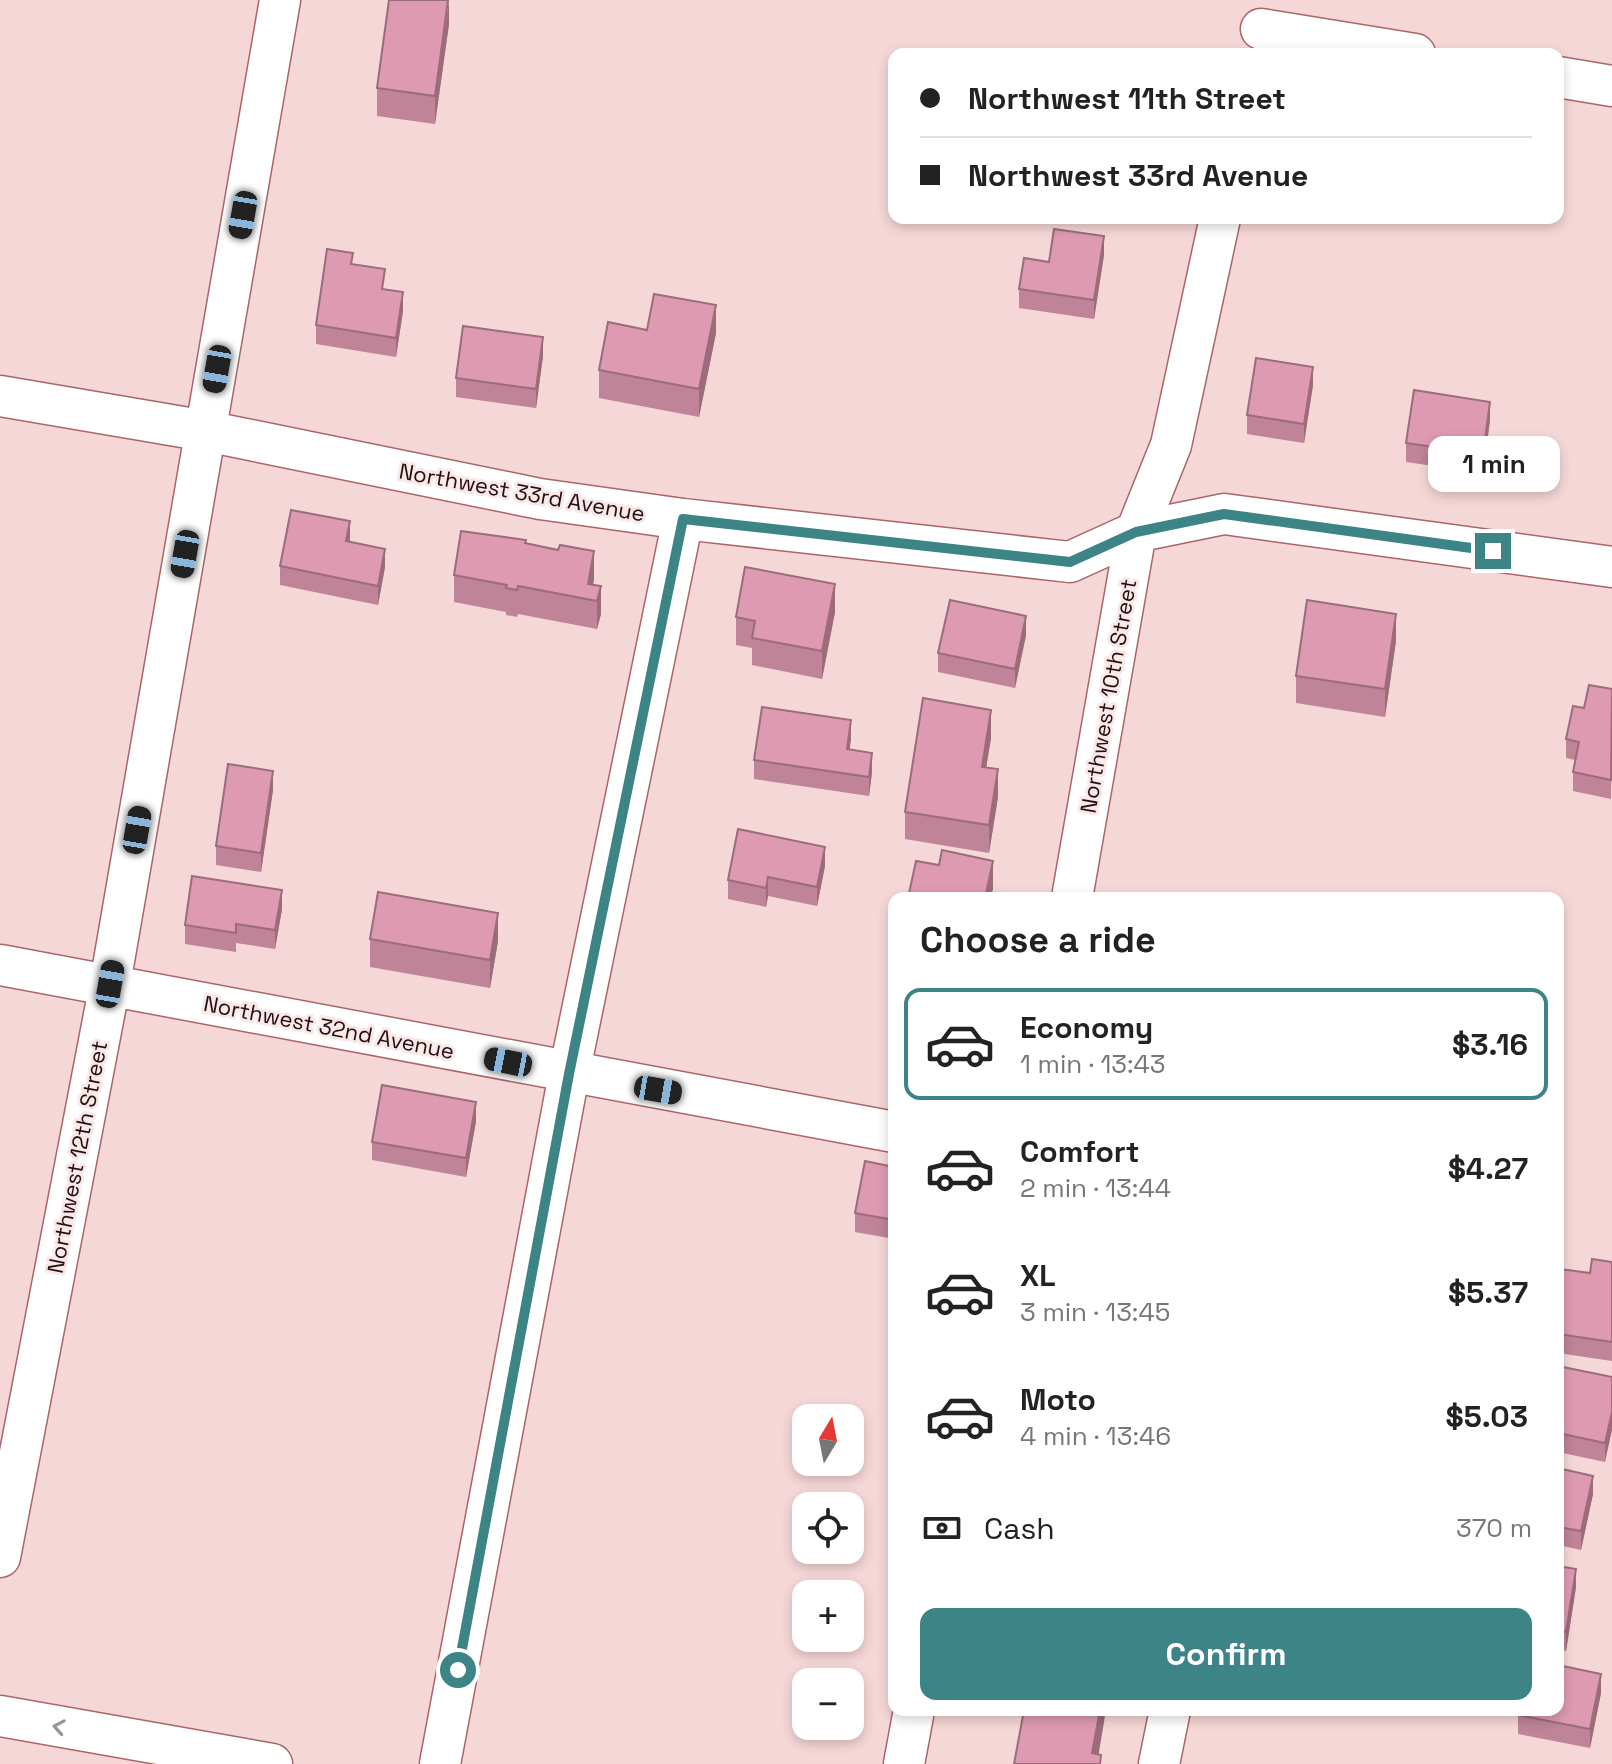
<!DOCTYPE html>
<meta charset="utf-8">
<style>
:root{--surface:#fff;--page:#f2f2f2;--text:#222;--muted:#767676;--line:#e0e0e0;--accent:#3c8486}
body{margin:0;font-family:"Space Grotesk",sans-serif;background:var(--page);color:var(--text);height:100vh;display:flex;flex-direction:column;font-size:30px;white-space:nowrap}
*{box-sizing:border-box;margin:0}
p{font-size:26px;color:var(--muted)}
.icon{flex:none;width:44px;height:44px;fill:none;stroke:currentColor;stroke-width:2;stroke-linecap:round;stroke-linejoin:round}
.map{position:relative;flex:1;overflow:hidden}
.details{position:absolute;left:888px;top:892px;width:676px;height:824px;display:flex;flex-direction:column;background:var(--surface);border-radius:16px;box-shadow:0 4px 12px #0003}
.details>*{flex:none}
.guide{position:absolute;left:888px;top:48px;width:676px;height:176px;border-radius:16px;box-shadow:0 4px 12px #0003;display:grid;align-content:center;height:176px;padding:0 32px;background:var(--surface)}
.needle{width:52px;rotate:10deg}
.tools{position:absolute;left:792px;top:1404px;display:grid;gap:16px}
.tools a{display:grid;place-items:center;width:72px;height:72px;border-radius:16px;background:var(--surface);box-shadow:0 4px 12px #0003;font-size:40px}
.end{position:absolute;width:36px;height:36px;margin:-18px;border:10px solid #3c8486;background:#fff;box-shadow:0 0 0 4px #fff}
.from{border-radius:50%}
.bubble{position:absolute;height:56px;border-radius:16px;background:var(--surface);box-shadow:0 4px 12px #0003;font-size:26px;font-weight:600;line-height:56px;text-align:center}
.car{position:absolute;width:24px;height:48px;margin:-24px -12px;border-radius:10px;box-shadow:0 0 6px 2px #0007;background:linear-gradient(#222 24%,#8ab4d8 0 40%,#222 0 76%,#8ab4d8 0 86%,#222 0)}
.guide b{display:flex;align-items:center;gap:28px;height:76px;font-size:30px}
.guide b+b{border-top:2px solid var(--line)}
.guide i{width:20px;height:20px;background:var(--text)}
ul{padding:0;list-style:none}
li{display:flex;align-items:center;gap:24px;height:112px;margin:0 16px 12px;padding:0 16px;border:4px solid transparent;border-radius:16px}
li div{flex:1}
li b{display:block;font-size:30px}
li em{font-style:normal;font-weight:600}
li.current{border-color:var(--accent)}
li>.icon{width:72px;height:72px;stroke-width:1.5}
h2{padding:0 32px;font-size:36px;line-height:96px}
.pay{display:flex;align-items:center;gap:20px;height:88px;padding:0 32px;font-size:30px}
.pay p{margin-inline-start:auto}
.action{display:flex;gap:16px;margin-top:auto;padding:16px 32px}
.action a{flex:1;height:92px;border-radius:16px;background:var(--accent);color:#fff;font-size:32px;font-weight:600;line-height:92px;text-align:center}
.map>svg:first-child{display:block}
</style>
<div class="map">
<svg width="1612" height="1764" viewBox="0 0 1612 1764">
<rect width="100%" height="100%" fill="#f6d7d7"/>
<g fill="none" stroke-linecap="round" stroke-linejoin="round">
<defs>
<path id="street" d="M1261 29 1415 54
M1558 77 1612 86
M0 396 206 431 540 499 683 519 1070 562 1136 532 1224 514 1612 567
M1072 898 1136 532 1171 445 1220 218
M0 965 894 1132
M0 1557 110 984 280 0
M0 1716 272 1764
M440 1764 569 1074 683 519
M904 1764 914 1710
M1159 1764 1170 1710"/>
</defs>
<use href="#street" stroke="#a96568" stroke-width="43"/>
<use href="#street" stroke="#fff" stroke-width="40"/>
</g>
<path fill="#bf8498" d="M449 24 435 124 377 116V88Z
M1304 218H1337L1335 224Z
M1104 255 1094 319 1019 308V289L1049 262Z
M353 264 384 290 403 311 396 357 316 344V325Z
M647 330 716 333 699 417 599 398V370Z
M543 356 536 408 456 397V378Z
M1313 385 1304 443 1247 434V415Z
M1490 420 1483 473 1406 462V443Z
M350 541 385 567 378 605 280 585V566Z
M526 543 594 579 593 585 601 614 597 629 518 614 517 617 506 615V612L454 602V575Z
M835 612 822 679 752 665V648L736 645V617Z
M1026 635 1015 688 938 672V653Z
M1396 641 1385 717 1296 703V676Z
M1612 689 1611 799 1573 791V772L1575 760 1566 758V739L1584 708Z
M991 738 986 767 998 797 989 853 905 839V812Z
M851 739 849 749 872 772 869 796 754 779V760Z
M273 790 261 872 216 865V846Z
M825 866 817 906 768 896 766 907 728 899V880Z
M282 909 275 949 236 943V952L185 944V925Z
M370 939 498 941 490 988 370 967Z
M476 1121 466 1177 372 1160V1142Z
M894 1167V1239L855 1232V1213Z
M1612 1262V1361L1558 1353V1287Z
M1558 1366 1612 1377 1605 1462 1558 1452Z
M1558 1468 1593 1494 1581 1550 1558 1545Z
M1558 1566 1576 1587 1566 1651 1558 1650Z
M1601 1693 1590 1748 1518 1734V1715Z"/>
<path fill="#9b6c7c" d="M449 0V24L435 124V96Z
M1104 236V255L1094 319V300Z
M403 292V311L396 357V338Z
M716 305V333L699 417V389Z
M543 337V356L536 408V389Z
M1313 367V385L1304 443V424Z
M1490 402V420L1483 473V454Z
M350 521V540L346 559V541Z
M385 549V567L378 605V586Z
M594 551V579L590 600 588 584Z
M835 584V612L822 679V651Z
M601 586V614L597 629V601Z
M1396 614V641L1385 717V689Z
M1026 616V635L1015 688V669Z
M991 710V738L982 794V767Z
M851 720V739L847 768V749Z
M872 753V772L869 796V777Z
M998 769V797L989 853V825Z
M273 771V790L261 872V853Z
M825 847V866L817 906V887Z
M993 861V889L991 898H985Z
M768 877V896L766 907V888Z
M282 890V909L275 949V930Z
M498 913V941L490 988V960Z
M476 1102V1121L466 1177V1158Z
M1612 1412V1430L1605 1462V1443Z
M1593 1476V1494L1581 1550V1531Z
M1576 1569V1587L1566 1651V1632Z
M1601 1674V1693L1590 1748V1729Z
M1100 1710H1106L1097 1764 1092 1753Z"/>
<path fill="#de9ab1" stroke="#9b6c7c" stroke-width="2" d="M389 0H448L435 96 377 88Z
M1054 229 1104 236 1094 300 1019 289 1024 258 1049 262Z
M327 249 353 253 351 264 385 269 382 289 403 292 396 338 316 325Z
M654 294 716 305 699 389 599 370 608 322 647 330Z
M463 326 543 337 536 389 456 378Z
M1256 358 1313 367 1304 424 1247 415Z
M1414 390 1490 402 1483 454 1406 443Z
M291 510 350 521 346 541 385 549 378 586 280 566Z
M461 531 526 540 525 543 558 550 560 545 594 551 588 584 601 586 597 601 518 586 517 590 506 588 507 585 454 575Z
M745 567 835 584 822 651 752 638 755 621 736 617Z
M950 600 1026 616 1015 669 938 653Z
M1307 600 1396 614 1385 689 1296 676Z
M1589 685 1612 689 1611 780 1573 772 1579 742 1566 739 1573 706 1584 708Z
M923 698 991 710 982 767 998 769 989 825 905 812Z
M762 707 851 720 847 749 872 753 869 777 754 760Z
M228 764 273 771 261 853 216 846Z
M738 829 825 847 817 887 768 877 766 888 728 880Z
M942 850 993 861 985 898H908L916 861 939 865Z
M192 876 282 890 275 930 236 924V933L185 925Z
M378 892 498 913 490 960 370 939Z
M1143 894 1164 898H1143Z
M382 1085 476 1102 466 1158 372 1142Z
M865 1161 894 1167V1220L855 1213Z
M1592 1259 1612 1262V1342L1558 1334V1287L1561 1269 1590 1273Z
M1558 1366 1612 1377V1412L1605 1443 1558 1433Z
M1558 1468 1593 1476 1581 1531 1558 1527Z
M1558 1566 1576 1569 1566 1632 1558 1631Z
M1558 1665 1601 1674 1590 1729 1518 1715 1519 1710H1558Z
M1024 1710H1100L1092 1753 1101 1755 1100 1764H1014Z"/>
<defs><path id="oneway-chevron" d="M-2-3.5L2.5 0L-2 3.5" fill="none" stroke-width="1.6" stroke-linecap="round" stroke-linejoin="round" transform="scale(2)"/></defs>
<use stroke="#9e9293" href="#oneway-chevron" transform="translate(59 1727) rotate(-170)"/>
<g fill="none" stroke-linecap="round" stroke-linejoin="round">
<path stroke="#3c8486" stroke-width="10" d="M458 1670 569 1074 683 519 1070 562 1136 532 1224 514 1493 551"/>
</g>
<g text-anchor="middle" stroke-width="6" stroke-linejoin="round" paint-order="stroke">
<g font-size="22" fill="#270d0f" stroke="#f8e8e8">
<text transform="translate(522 492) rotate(10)" y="8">Northwest 33rd Avenue</text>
<text transform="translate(1108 696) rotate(-80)" y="8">Northwest 10th Street</text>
<text transform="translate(329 1027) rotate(11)" y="8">Northwest 32nd Avenue</text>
<text transform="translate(77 1157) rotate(-79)" y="8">Northwest 12th Street</text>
</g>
</g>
</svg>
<div class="tools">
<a><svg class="needle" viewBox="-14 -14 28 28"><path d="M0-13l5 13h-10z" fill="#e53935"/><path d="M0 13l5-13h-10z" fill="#767676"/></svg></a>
<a><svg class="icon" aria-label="locate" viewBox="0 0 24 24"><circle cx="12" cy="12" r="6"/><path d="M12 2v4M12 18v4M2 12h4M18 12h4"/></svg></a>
<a>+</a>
<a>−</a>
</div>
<i class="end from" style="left:458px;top:1670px"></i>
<i class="end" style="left:1493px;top:551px"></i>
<div class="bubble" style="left:1428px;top:436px;width:132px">1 min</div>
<i class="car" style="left:243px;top:215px;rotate:190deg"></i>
<i class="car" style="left:217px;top:369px;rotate:190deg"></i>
<i class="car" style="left:185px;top:554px;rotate:190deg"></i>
<i class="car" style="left:137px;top:830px;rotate:10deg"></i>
<i class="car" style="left:110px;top:984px;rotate:10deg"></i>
<i class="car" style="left:508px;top:1062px;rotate:281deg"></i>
<i class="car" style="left:658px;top:1090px;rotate:100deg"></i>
<div class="guide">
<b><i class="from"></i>Northwest 11th Street</b>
<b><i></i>Northwest 33rd Avenue</b>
</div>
<section class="details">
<h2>Choose a ride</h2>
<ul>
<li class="current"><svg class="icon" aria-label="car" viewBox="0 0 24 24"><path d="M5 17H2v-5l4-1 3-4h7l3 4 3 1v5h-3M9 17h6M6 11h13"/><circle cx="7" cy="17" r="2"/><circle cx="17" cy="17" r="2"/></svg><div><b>Economy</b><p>1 min · 13:43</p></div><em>$3.16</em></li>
<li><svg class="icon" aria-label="car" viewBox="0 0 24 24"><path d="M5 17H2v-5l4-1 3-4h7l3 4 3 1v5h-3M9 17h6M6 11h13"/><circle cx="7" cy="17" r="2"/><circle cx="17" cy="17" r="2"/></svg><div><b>Comfort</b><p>2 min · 13:44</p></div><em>$4.27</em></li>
<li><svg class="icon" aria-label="car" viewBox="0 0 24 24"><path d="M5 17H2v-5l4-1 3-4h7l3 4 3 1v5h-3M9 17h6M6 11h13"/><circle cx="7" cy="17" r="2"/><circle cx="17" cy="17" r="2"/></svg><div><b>XL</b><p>3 min · 13:45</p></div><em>$5.37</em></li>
<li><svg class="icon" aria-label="car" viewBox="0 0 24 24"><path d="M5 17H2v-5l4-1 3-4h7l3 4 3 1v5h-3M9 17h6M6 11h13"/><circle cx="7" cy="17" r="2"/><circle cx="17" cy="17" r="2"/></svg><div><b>Moto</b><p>4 min · 13:46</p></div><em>$5.03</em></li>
</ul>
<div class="pay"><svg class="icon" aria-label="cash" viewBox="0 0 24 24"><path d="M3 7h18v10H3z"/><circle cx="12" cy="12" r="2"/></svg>Cash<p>370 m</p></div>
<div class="action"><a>Confirm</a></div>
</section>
</div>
